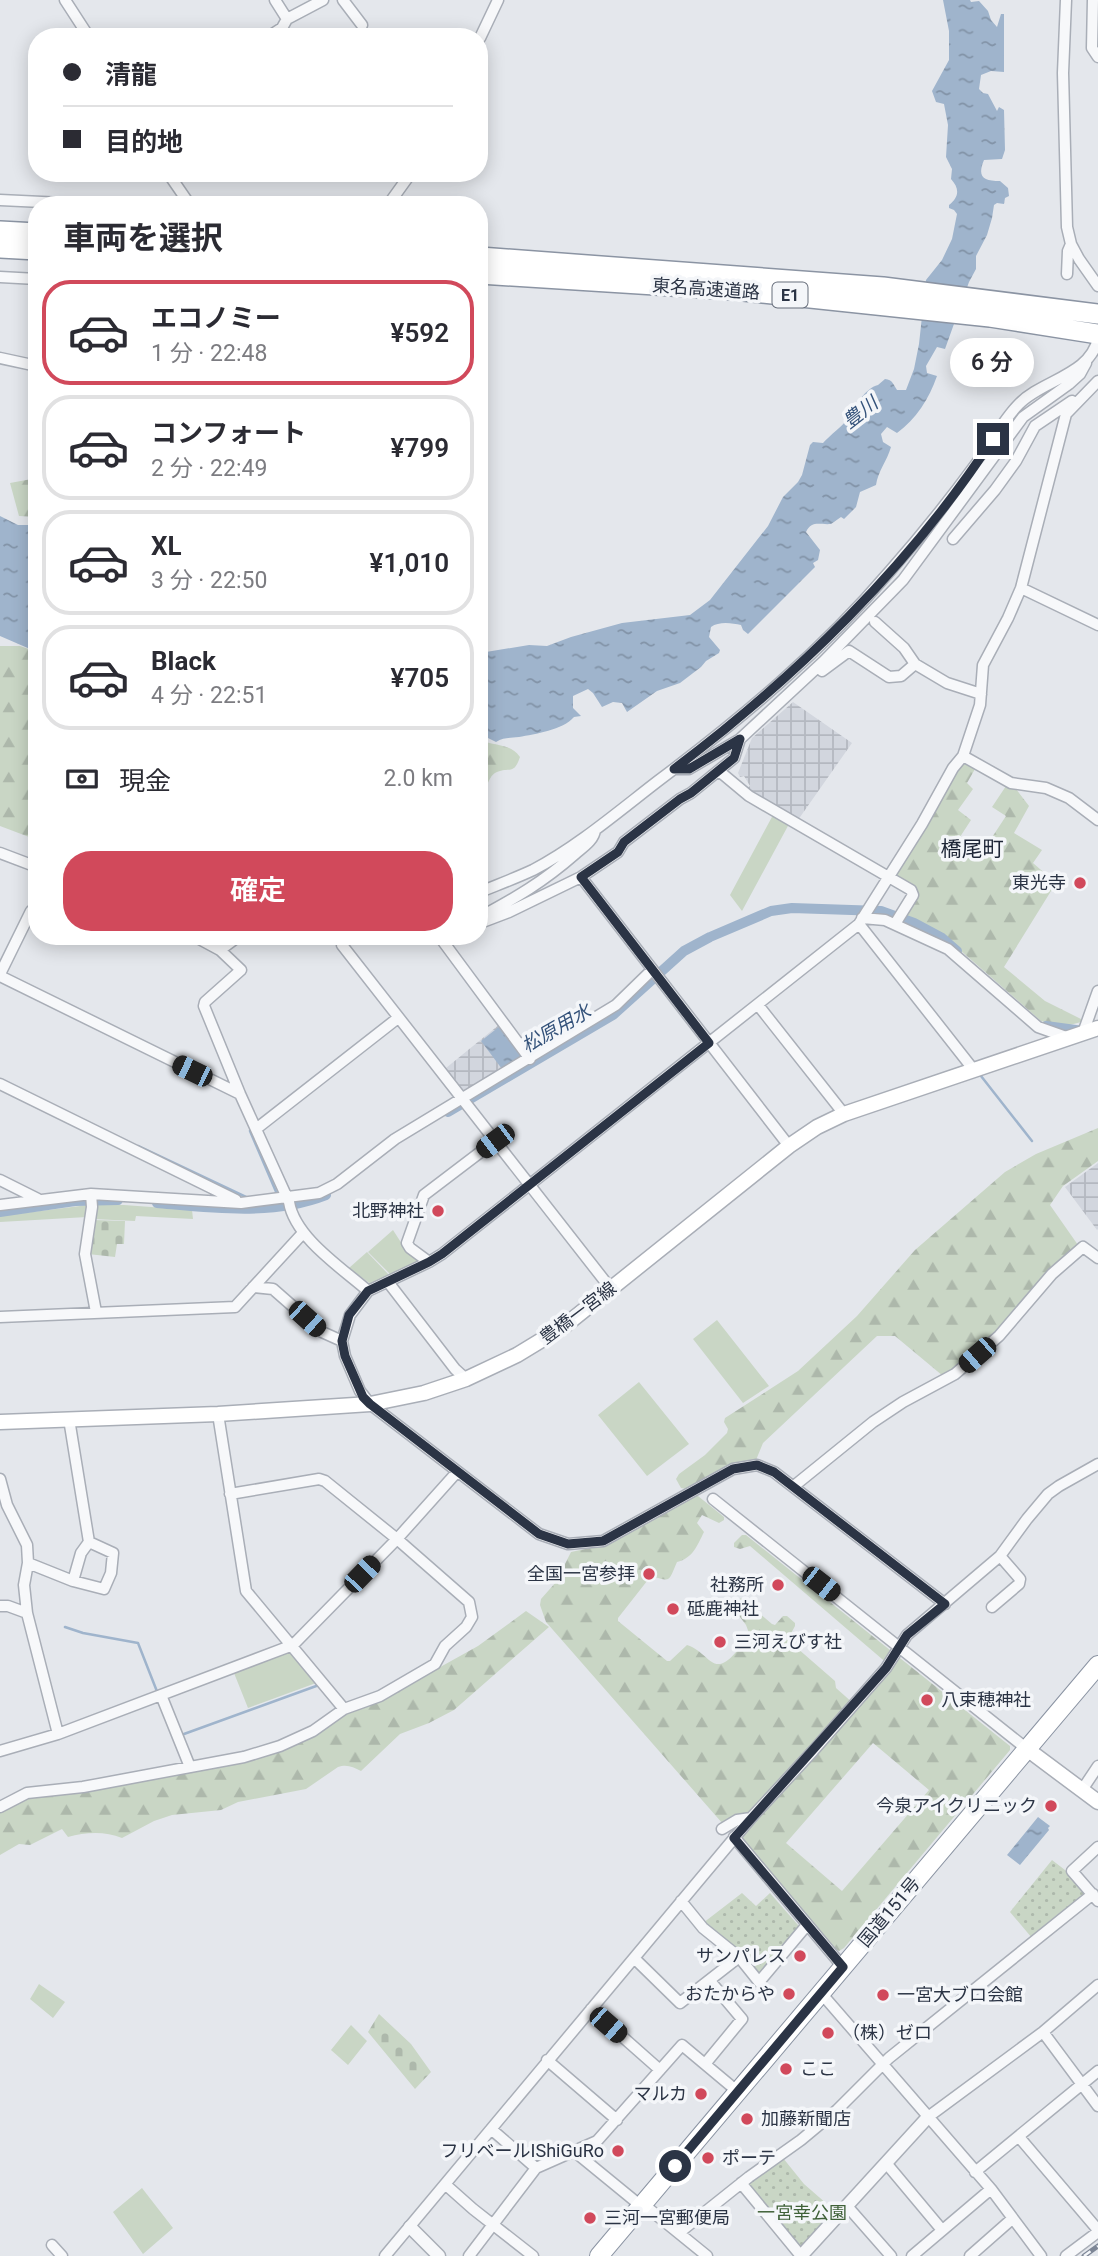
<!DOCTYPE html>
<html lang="ja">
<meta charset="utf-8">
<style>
:root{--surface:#fff;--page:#f2f2f3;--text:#2b2b33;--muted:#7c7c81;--line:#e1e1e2;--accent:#d1495b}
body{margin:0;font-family:Roboto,"Noto Sans JP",sans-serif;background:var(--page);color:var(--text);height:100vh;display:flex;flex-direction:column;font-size:26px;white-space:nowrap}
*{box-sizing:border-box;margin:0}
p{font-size:23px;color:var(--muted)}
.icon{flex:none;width:38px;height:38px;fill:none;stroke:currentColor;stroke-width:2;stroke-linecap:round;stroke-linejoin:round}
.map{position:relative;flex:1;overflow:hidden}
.sheet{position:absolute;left:28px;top:196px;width:460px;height:749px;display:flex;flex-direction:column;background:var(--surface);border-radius:28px;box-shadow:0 4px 18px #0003}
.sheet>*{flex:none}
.banner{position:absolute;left:28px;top:28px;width:460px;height:154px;border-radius:28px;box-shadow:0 4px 18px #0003;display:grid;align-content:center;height:154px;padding:0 35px;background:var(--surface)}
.end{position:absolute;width:32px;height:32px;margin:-16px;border:9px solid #2b3445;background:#fff;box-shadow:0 0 0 4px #fff}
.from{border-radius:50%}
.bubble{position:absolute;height:49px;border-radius:24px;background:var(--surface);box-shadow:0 4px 18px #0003;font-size:23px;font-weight:600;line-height:49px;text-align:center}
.car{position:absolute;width:21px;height:42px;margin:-21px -10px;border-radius:9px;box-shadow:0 0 5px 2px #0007;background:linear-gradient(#222 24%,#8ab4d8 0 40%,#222 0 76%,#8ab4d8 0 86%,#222 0)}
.banner b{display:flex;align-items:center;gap:24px;height:66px;font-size:26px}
.banner b+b{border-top:2px solid var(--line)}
.banner i{width:18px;height:18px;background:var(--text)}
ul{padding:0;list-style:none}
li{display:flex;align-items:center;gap:21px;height:105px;margin:0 14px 10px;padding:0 21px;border:4px solid var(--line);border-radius:28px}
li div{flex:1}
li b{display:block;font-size:26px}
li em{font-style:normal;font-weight:600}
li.active{border-color:var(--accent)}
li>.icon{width:63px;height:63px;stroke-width:1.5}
h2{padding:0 35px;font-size:32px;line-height:84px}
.pay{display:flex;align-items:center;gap:18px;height:77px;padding:0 35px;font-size:26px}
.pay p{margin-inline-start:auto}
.action{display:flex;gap:14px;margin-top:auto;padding:14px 35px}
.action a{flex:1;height:80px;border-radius:28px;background:var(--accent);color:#fff;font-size:28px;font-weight:600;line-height:80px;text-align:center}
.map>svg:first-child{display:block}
</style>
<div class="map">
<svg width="1098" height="2256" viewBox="0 0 1098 2256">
<defs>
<pattern id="industrial-grid" width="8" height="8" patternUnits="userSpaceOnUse" patternTransform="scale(1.75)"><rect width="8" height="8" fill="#d2d6de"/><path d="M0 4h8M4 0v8" fill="none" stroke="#b4b8c0"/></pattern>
<pattern id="forest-firs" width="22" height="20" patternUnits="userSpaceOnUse" patternTransform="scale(1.75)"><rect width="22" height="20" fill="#c9d6c5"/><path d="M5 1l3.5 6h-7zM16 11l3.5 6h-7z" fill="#adb8ab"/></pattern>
<pattern id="cemetery-stones" width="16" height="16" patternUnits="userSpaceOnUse" patternTransform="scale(1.75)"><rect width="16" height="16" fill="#c9d6c5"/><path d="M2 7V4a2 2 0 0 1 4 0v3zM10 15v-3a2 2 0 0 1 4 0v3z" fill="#adb8ab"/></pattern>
<pattern id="park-dots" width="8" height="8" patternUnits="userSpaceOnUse" patternTransform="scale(1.75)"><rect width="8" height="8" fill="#c9d6c5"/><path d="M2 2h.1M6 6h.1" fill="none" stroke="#adb8ab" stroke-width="1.8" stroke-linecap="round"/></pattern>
<pattern id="water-ripples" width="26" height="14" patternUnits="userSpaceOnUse" patternTransform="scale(1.75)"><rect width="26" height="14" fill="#9fb4cc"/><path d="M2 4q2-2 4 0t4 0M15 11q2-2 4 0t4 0" fill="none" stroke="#8293a7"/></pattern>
</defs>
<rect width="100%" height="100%" fill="#e4e7ec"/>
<path fill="url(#industrial-grid)" d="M793 702 852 743 798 820 746 789 750 786 744 776 740 777 738 773 752 738Z
M500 1024 525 1057 465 1092 446 1068Z
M1098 1163V1229L1097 1230 1065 1187Z"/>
<path fill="#c9d6c5" d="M773 815 789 824 742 911 730 895Z
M88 1205 87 1217 0 1222V1216Z
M95 1205H124L192 1210 193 1219 136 1216 135 1221 93 1219Z
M393 1230 402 1244 422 1261 391 1275 368 1252Z
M367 1252 389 1275 372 1285 349 1268Z
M717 1320 769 1386 743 1403 693 1339Z
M639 1382 689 1444 647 1476 598 1415Z
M291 1650 316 1683 248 1708 234 1673Z
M39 1984 65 2002 53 2018 30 1999Z
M351 2025 367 2041 348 2065 331 2050Z
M142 2188 173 2228 143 2254 113 2212Z"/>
<path fill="url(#forest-firs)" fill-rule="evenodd" d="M37 478V517L19 516 10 483Z
M0 646H20L37 652V840L0 826Z
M480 730 487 733 485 737 486 742C500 746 511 745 520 757 514 775 510 767 497 772 488 775 487 791 480 797Z
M967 764 975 769 967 783 973 789 958 810 971 820 960 837 983 851 1006 816 992 807 1006 786 1016 789 1029 806 1014 833 1042 850 1033 863 1056 883 1004 967 1045 1001 1085 1021 1062 1027 1041 1021 944 936 916 920 903 915 913 901 894 877 960 766Z
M1098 1128V1161L1063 1186 1050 1205 1078 1245C1062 1255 1048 1272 1036 1286 1010 1318 980 1357 943 1376L895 1336H877L763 1443 756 1460 731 1465 686 1489 681 1488 676 1479 679 1474 705 1455 727 1433 728 1429 724 1422 725 1418 798 1371 857 1316 915 1250 1005 1172 1036 1154Z
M694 1495 698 1496 724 1517V1520L719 1523 702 1515 697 1523 704 1532C697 1546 693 1558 677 1562 668 1582 672 1582 651 1576L618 1618V1621L667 1661H670L687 1645C711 1653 712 1680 737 1651H746L752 1641 746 1625 734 1609 735 1605 741 1598 772 1624 775 1625 783 1616H787L795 1623V1626L788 1639 789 1641 835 1681 836 1688 854 1704 889 1665 750 1546 740 1549 734 1547V1543L742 1535H746L1010 1746V1750L844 1948 839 1951 829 1945C796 1902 764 1859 723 1824L546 1622 540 1605 541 1599 556 1582 571 1552 604 1545ZM873 1743 929 1790 842 1891 786 1843Z
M526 1611 549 1627 454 1710 429 1723 400 1734 361 1771C353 1767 347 1764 338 1767L306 1789 238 1802 221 1810 172 1815 154 1821 122 1838C105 1831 86 1832 68 1837L62 1829 30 1845 19 1844 0 1855V1811L22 1800 243 1761 345 1712 381 1700 478 1646Z"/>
<path fill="url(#cemetery-stones)" d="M93 1220 125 1221 124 1244H117L115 1257 88 1254Z
M379 2014 411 2044 431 2072 415 2089 368 2032Z"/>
<path fill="url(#park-dots)" d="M1052 1860 1065 1870 1084 1892V1896L1032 1938 1010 1912Z
M742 1893 756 1906 770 1893 798 1925 799 1929 761 1975 757 1974 703 1923Z
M783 2158 804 2184 835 2211 804 2248 799 2247 749 2186 748 2181Z"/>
<path fill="url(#water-ripples)" d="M943 0H970L971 2 979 1 988 11 991 20 997 27 1001 14H1004V72L991 71 981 75 979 89 983 93 988 94 997 111 999 107 1004 110 1005 150 1002 159 984 160C977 177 983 181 1000 181L1008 188 1009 196 1005 198 1004 204 997 203 994 205 992 218 987 235 976 256V269L969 282 945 349 937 347 926 366 927 373 937 376C929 399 916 419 897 433L887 427 881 434 883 442 891 447C887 461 878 471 876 485L860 492 856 507 844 519 841 517 831 524C819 525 812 520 806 532L820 550 818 560 813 563 815 567 748 634 743 630 741 625C732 623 719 621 711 627L709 637 720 650 719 653 706 661 701 667 680 683 657 691 627 712 622 703 613 702 602 707 593 693 588 689 573 696V708L581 716 574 717C563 730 535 734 519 737 510 738 504 737 496 742L486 737 488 730 480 724V653L529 645 547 646 571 637 622 623 690 615 710 600 768 526 783 497 798 482 802 475 810 445 813 442 823 443C829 436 844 425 848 418 855 407 865 388 878 385L885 379C893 380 893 384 897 390H906L914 369 919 344 926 280 942 260 952 239 957 214 954 210 949 208V205C959 197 960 189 951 179L952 169 946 157 948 125 944 104 936 102 932 91 949 60V31Z
M0 516 18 525H37V652L0 636Z
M500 1026 523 1057 502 1069 481 1041Z
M1038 1817 1050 1826 1048 1828 1049 1830 1020 1865 1007 1855Z"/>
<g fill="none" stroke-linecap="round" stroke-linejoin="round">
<path stroke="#9fb4cc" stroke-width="2.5" d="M981 1076 1032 1141
M250 1131 277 1194
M138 1146 246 1197
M65 1627 83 1633 138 1643 158 1694
M184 1734 319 1685"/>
<path stroke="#9fb4cc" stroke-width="10" d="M1046 1026 1083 1031
M448 1112 613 1015 684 951 710 937 771 911 792 908 881 911 914 923 942 938 957 951
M157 1203C213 1208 272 1216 326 1195
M0 1212 75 1201 118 1200"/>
<defs>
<path id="minor" d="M65 0 89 37
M275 0 287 19
M343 0 362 25
M1066 0 1063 73 1067 227 1071 244 1068 251 1067 274
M1093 0 1092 48 1098 57
M268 37 282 28 287 19 323 0
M480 38 498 0
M168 173 190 205
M0 200 105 205
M388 205 411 173
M1071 244 1079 259 1098 286
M0 277 37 279
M0 358 37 366
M953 539 995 490 1016 461 1035 426 1072 401
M1021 588 1098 625
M875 622 904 648 915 664
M822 671 849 651 889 677 901 676 915 664 947 683 981 694
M963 756 1011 783 1046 788 1069 798 1098 820
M674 769H689L740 739 823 662 903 580 1023 417 1069 384 1080 374 1086 363
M719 771 749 796 911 890 913 895 895 924
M0 853 37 867
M581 877 789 1146
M480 892C497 885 516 878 533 870 577 847 619 811 658 781 742 718 822 651 890 571 920 537 949 501 976 464 991 444 1002 421 1019 404 1042 380 1091 375 1098 338
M480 917C517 897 543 882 575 854 583 847 594 840 595 830
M862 918 885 920 948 949 1038 1027 1069 1038
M480 923 509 912 581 877 618 852 624 842 680 799 691 793 734 758 740 739
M859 924 973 1069
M194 936 220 950 241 970 205 1002 204 1006 240 1094 289 1202C295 1238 342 1268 368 1291
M342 936V945L611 1289
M439 936 530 1059
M220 950 239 936
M0 974 31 911 37 910
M0 976 240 1094
M758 1005 844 1114
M1083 1033 1098 991
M0 1084 236 1200
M256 1129 398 1018
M0 1180 38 1199
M91 1194 92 1207 85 1254 96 1312
M0 1205 91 1194 241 1203 319 1193 337 1184 395 1139 616 1005 652 970
M429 1262 410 1248 407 1243 424 1195 495 1141
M388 1282 455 1369 466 1379
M253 1287 273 1289 322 1332 342 1341
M0 1317 235 1307 303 1233
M218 1414 246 1591 344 1709
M69 1419 89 1542 81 1553 73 1581
M0 1479 7 1505 27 1545 28 1563 24 1585 27 1613 58 1734
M794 1486 873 1422 903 1402 955 1374 999 1336 1052 1274 1083 1247 1098 1258
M713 1499 1027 1749
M28 1563 73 1581 104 1589 111 1573 113 1553 89 1542
M945 1604 774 1472 757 1465 733 1469 603 1541 568 1544 539 1534 370 1404 360 1391 345 1356 342 1341 350 1315 368 1291 429 1262 442 1254 859 924 922 824 953 768 963 756 980 705 983 665 1008 618 1021 588 1066 414 1098 381
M0 1606H8L27 1613
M992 1607 1019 1584 1020 1579 1000 1556
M161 1695 190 1767
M0 1751 58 1734 293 1645 397 1539 457 1472
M1082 1790 1098 1766
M0 1807 27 1793 83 1787 244 1757 280 1746 313 1731 344 1709 380 1696 435 1664 445 1646 466 1627 472 1617 469 1602 397 1539 325 1481 319 1479 230 1494
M722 1829 737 1820 751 1818
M734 1837 843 1967
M1098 1847 1072 1871 1098 1901
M681 1901 703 1928 739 1957 759 1982 807 1925
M634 1958 680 2003 739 1957
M821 1993 991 2189 1041 2256
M591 2009 660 2070
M1043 2032 1098 2106
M547 2060 617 2120
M705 2064 742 2019 710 1981
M928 2117 1043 2032 1098 1985
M491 2129 536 2168
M1019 2137 1098 2230
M575 2152 641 2206
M886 2163 942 2230
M975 2172 1098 2071
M741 2183 801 2256
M446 2185 473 2209 533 2256
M643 2204 707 2256
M847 2206 891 2256
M680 2232 749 2177 801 2140 837 2110 889 2058 1093 1894
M52 2245 62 2256
M385 2256 751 1818 813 1751 886 1668 907 1635 1000 1556 1027 1519 1048 1494 1059 1486 1098 1464
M469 2256 536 2168 597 2141 682 2045 737 2091
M912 2256 991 2189
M970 2256 1012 2219
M1066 2256 1098 2232"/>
<path id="tertiary" d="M410 2227 439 2256
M801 2256 928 2117"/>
<path id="secondary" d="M0 1422 218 1414 370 1404 424 1393 466 1379 517 1355 563 1327 789 1146 817 1127 844 1114 1098 1028
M1027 1749 1098 1802"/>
<path id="trunk" d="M599 2256 1098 1665"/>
<path id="motorway" d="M0 231 37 233
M0 248 37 250
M480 257 883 287 1098 314
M480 274 734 290 990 317 1098 334"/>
</defs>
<use href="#minor" stroke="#a9aeb7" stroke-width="13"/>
<use href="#tertiary" stroke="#a9aeb7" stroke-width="15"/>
<use href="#secondary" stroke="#a9aeb7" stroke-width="17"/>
<use href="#trunk" stroke="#8b94a3" stroke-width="20"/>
<use href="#motorway" stroke="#8b94a3" stroke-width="22"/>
<use href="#minor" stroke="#f7f8fa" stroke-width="10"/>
<use href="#tertiary" stroke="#f7f8fa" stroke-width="12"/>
<use href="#secondary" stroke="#fff" stroke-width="14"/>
<use href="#trunk" stroke="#fff" stroke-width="18"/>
<use href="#motorway" stroke="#fff" stroke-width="19"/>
<defs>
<path id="rail" d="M1084 2256 1098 2246"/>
</defs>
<use href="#rail" stroke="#7d8696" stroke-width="5"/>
<use href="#rail" stroke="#f4f6f9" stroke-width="2.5" stroke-dasharray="8" stroke-linecap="butt"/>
</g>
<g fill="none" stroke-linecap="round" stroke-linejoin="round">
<path stroke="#2b3445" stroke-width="9" d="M675 2166 843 1967 734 1838 886 1668 907 1635 945 1604 774 1472 757 1465 733 1469 603 1541 568 1544 539 1534 370 1404 363 1397 345 1356 342 1341 349 1315 368 1291 429 1262 442 1254 709 1043 581 877 618 852 624 842 680 799 691 793 734 758 740 739 689 769H674C795 678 910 566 993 439"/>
</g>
<g fill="#d1495b" stroke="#f4f6f9" stroke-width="2.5">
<circle cx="1080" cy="883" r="7"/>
<circle cx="438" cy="1211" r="7"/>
<circle cx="649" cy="1574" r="7"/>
<circle cx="778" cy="1585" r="7"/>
<circle cx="673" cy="1609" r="7"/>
<circle cx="720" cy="1642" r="7"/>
<circle cx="927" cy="1700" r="7"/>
<circle cx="1051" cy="1806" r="7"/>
<circle cx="800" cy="1956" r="7"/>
<circle cx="789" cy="1994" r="7"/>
<circle cx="883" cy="1995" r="7"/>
<circle cx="828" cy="2033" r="7"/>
<circle cx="786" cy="2069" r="7"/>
<circle cx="701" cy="2094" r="7"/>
<circle cx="747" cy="2119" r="7"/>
<circle cx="618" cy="2151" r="7"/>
<circle cx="708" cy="2158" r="7"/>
<circle cx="590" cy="2218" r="7"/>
</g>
<g text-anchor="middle" stroke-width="7" stroke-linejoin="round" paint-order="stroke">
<rect fill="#f4f6f9" stroke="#676e7b" stroke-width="2" x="772.5" y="282.5" width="35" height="25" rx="5"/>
<g font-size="16" font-weight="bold" fill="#2b3445">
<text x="790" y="301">E1</text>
</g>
<g font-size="18" fill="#2b3445" stroke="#f4f6f9">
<text transform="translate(706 289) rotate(4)" y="6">東名高速道路</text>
<text transform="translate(578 1313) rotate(-37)" y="6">豊橋一宮線</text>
<text transform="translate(889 1912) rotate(-50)" y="6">国道151号</text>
</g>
<g font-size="18" fill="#2b3445" stroke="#f4f6f9" text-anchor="end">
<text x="1066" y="889">東光寺</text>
<text x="424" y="1217">北野神社</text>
<text x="635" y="1580">全国一宮参拝</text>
<text x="764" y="1591">社務所</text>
<text x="687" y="1615" text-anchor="start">砥鹿神社</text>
<text x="734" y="1648" text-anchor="start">三河えびす社</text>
<text x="941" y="1706" text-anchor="start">八束穂神社</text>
<text x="1037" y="1812">今泉アイクリニック</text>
<text x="786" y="1962">サンパレス</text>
<text x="775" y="2000">おたからや</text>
<text x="897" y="2001" text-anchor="start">一宮大ブロ会館</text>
<text x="842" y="2039" text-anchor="start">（株）ゼロ</text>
<text x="800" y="2075" text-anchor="start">ここ</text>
<text x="687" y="2100">マルカ</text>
<text x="761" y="2125" text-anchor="start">加藤新聞店</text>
<text x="604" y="2157">フリベールIShiGuRo</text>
<text x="722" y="2164" text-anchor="start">ポーテ</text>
<text x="604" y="2224" text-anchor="start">三河一宮郵便局</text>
</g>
<g font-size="18" fill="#3f6138" stroke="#f4f6f9">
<text x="802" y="2219">一宮幸公園</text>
</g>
<g font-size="19" font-style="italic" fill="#34527a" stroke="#f4f6f9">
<text transform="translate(860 412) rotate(-38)" y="7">豊川</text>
<text transform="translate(556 1028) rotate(-30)" y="7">松原用水</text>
</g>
<g font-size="21" fill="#1d2536" stroke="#f4f6f9">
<text x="972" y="856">橋尾町</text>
</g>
</g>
</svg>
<i class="end from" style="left:675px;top:2166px"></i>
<i class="end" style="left:993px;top:439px"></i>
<div class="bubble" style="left:950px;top:338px;width:84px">6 分</div>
<i class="car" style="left:192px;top:1071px;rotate:296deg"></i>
<i class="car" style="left:495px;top:1141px;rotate:233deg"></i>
<i class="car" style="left:307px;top:1319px;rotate:132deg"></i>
<i class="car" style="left:977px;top:1355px;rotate:229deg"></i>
<i class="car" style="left:362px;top:1574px;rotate:44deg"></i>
<i class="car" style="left:821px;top:1584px;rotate:128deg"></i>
<i class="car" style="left:608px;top:2025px;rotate:131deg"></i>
<div class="banner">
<b><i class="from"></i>清龍</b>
<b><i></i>目的地</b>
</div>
<section class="sheet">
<h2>車両を選択</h2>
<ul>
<li class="active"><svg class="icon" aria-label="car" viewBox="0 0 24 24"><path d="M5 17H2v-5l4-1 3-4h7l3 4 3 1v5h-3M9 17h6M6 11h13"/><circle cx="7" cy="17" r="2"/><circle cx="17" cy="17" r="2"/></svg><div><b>エコノミー</b><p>1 分 · 22:48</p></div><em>¥592</em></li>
<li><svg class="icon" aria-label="car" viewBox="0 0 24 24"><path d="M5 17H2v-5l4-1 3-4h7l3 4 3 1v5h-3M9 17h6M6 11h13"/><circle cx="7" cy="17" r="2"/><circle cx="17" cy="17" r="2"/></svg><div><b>コンフォート</b><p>2 分 · 22:49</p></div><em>¥799</em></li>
<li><svg class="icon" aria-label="car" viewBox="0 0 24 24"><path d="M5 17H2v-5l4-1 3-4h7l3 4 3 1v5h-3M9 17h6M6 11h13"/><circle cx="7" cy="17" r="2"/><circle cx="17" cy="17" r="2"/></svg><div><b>XL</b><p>3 分 · 22:50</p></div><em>¥1,010</em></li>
<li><svg class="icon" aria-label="car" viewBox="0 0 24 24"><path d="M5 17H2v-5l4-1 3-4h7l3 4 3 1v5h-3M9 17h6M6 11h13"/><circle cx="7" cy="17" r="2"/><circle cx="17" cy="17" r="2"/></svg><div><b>Black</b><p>4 分 · 22:51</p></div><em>¥705</em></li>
</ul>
<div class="pay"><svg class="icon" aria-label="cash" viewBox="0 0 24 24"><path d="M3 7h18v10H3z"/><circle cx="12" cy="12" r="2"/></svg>現金<p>2.0 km</p></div>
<div class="action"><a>確定</a></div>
</section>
</div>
